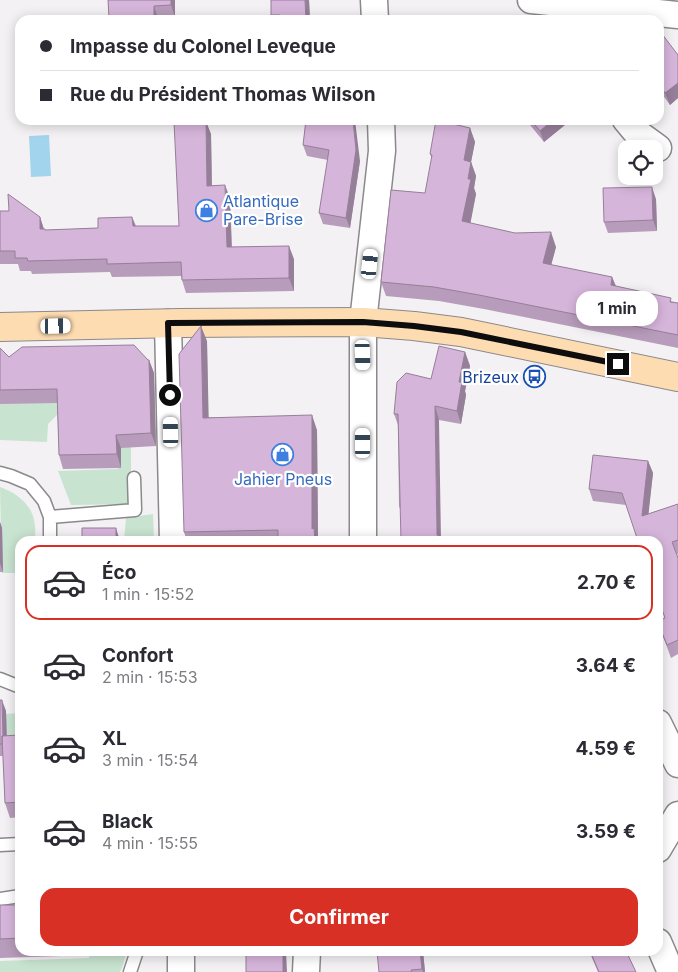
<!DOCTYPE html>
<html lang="fr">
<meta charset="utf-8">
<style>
:root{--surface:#fff;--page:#f7f7f7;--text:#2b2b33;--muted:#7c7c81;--line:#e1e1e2;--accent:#d93025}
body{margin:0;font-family:Inter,sans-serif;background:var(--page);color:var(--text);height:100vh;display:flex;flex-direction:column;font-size:19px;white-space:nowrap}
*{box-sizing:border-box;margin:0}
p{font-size:16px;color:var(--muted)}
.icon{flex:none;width:28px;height:28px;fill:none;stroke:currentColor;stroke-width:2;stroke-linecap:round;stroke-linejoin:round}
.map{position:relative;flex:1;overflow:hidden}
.panel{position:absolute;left:15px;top:536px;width:648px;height:420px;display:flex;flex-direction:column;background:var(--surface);border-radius:15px;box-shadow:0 2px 12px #0003}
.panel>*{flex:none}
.top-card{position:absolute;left:15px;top:15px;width:649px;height:110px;border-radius:15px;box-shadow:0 2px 12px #0003;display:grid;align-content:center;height:110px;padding:0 25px;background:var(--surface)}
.buttons{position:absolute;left:618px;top:140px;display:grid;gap:10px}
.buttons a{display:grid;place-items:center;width:45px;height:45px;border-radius:10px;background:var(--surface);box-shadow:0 2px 12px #0003;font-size:25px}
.end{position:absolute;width:22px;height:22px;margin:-11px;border:6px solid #0d0d0d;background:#fff;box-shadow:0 0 0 2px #fff}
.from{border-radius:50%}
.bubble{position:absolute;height:35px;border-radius:15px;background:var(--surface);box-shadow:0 2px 12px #0003;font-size:16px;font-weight:700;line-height:35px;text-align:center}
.car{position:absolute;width:15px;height:30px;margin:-15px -8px;border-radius:6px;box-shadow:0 0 4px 1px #0007;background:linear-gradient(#fff 24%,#345 0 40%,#fff 0 76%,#345 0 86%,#fff 0)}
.top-card b{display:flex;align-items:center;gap:18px;height:48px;font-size:19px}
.top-card b+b{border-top:1px solid var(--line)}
.top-card i{width:12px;height:12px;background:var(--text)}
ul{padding:9px 0 0;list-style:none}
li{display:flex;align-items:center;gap:15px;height:75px;margin:0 10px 8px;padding:0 15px;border:2px solid transparent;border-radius:15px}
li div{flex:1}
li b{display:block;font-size:19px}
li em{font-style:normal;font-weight:700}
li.on{border-color:var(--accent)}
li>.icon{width:45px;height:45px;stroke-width:1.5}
.primary-button{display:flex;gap:10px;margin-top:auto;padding:10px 25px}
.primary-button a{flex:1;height:58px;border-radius:15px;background:var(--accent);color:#fff;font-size:20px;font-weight:700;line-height:58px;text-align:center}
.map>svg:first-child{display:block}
</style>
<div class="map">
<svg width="678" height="972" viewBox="0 0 678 972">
<rect width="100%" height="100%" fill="#f3f1f3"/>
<path fill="#c8e3d0" d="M49 394 116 414 57 415 48 424 47 442 0 440V396Z
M119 437 131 439V504L71 505 58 471 118 469Z
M0 487C15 492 31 504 34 520 36 527 35 535 35 541H20V573H2Z
M153 514 154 541H124L126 518Z
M20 713V743H4L5 714Z
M90 951H127L122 968 120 972H0V961L89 958Z"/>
<path fill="#a2d4ed" d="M49 135 51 176 31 177 29 136Z"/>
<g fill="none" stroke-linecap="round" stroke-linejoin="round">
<defs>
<path id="lane" d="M0 473 11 476 30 484 44 501 50 517V541
M50 517 135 510 134 478
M0 679 20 687
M0 845 20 844
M0 899 20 896
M130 972 137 951"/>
<path id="street" d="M374 0 375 20
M531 0 678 15
M626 120 636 132 658 148
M168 323 173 541
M363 541V322L382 151 381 120
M658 723 678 764
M658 849 678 815
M658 942 671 972
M181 951V972
M306 972 307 951"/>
<path id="secondary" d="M0 327 180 323 363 322 414 326 461 332 678 377"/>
</defs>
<use href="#lane" stroke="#8b898b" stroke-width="15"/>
<use href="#street" stroke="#8b898b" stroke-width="29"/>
<use href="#secondary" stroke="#8b898b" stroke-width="30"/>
<use href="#lane" stroke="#fff" stroke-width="12"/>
<use href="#street" stroke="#fff" stroke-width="26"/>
<use href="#secondary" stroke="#fedcb2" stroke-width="28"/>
</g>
<path fill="#b89cbb" d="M108 0H175V17L158 18V20H110L109 17Z
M271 0H309L310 20H273L271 15Z
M659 36 678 55V98L670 105 659 90Z
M306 120 360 161 350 228 323 224 319 213 328 160 307 156 303 145Z
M526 120H571L544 142Z
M200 121 211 134 212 185 230 198 232 247 294 259V291L186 293 182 280 181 276 112 277 110 272 32 274 31 271H20L18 264H0V211L40 217 44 229 46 230 98 228 132 217 136 226H179Z
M470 128 475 142 471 162 476 176 474 188 476 194 470 223 556 247 551 265 612 277 616 286 678 303V348L484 309 439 301 386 296 381 282 425 193 432 159 430 154Z
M656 199 657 231 608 233 604 222Z
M207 341 208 417 317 430 318 537 319 541H187L184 532Z
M0 348 9 357 149 360 154 373 156 446 121 448V468L63 469 59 455 57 403 0 404Z
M465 352 470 366 465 391 466 395 461 424 439 420 400 509 399 506 398 425 394 414 431 379Z
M648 461 653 473 648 514 678 504V554H677L678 558V654L671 658 658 623 665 618 626 505 593 501 589 489Z
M0 522 2 528 3 572H0Z
M0 700 6 711 7 736 20 735V817L10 818 5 803 3 756H0Z
M0 905H20V951H92V955L0 958Z
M377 951H423L425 972H379Z
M589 951H626L636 972H598Z"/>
<path fill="#967f99" d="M171 0H175V17L171 5Z
M305 0H309L310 20H306Z
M154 6 158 18V20H155L154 16Z
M678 83V98L670 105 665 93Z
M353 120H355L360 161 350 228 346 218Z
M553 120H571L544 142 540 131Z
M206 121 211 134 212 199 207 186Z
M470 128 475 142 471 162 476 176 474 188 476 194 468 236 462 221 468 179 464 160Z
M225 185 230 198 232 260 227 247Z
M652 187 656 199 657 231 653 220Z
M40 217 44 230 40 229Z
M132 217 137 230 133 226Z
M551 232 556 247 548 277 543 263Z
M289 246 294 259V291L289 278Z
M612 277 618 292 611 285Z
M201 326 207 341 209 432 203 418Z
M465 352 470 366 465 391 466 395 461 424 457 411 459 382Z
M149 360 154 373 156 446 151 433Z
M435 406 439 420 441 541H438L437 535Z
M312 415 317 430 318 537 319 541H315L312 529Z
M116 435 121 448V468L117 454Z
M648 461 653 473 647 528 642 516Z
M0 522 2 528 3 572 0 563Z
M116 528 120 541H116Z
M2 700 6 711 7 755 3 744Z
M283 951H286L287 972H283Z
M420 951H423L425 972H423L422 969Z"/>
<path fill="#d6b5da" stroke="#967f99" d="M108 0H171V5L154 6V16L109 17Z
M271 0H305L306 20H280V15H271Z
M662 34 678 55V83L665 93 659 84V36Z
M176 120H195V121H206L207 186 225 185 227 247 289 246V278L182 280 181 262 107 264V259L28 261 27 258H15V251H0V211H9L8 194 40 217V229H45V230L98 228V218L132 217 133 226H179L174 122H176Z
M306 120H353L356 150 346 218 319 213 329 150 303 145Z
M436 120 470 128 464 160 471 162 468 179H471L462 221 515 233 551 232 543 263 612 277 611 285 671 298 670 302 678 303V335L479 295 434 287 381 282 391 190 425 193 432 155 430 154Z
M531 120H553L540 131Z
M652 187 653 220 604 222 603 188Z
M201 326 203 418 312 415V529L314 528 315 541H278V530L184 532 179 354Z
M134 345 148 360H149L151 433 116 435 117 454 59 455 57 389 0 390V348L9 357 22 347Z
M439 346 465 352 459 382H462L457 411 435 406 437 535H438V541H401L398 414H394L397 382 406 373 431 379Z
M593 455 648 461 642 516 678 504V540L672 542 678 558V640L667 645 658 623V621L665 618 658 598V541H638L622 493 589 489Z
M82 528H116V541H82Z
M0 700H2L3 736H2V744H0Z
M20 735V802L5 803 2 736Z
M0 905H20V938L0 939Z
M246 951H283V972H246Z
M377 951H420L422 969 411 970 412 972H379Z
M590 951H626L636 972H599Z"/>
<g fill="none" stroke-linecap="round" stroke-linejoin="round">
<path stroke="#0d0d0d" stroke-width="6" d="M170 395 168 323 363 322 414 326 461 332 618 364"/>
</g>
<defs>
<symbol id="shop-ring" viewBox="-11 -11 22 22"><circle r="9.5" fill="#fff" stroke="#3f7fe0" stroke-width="1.5"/><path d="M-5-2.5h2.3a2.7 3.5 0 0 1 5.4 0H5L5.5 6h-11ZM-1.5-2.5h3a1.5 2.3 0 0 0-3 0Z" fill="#3f7fe0"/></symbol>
<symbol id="bus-ring" viewBox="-11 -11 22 22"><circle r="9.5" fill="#fff" stroke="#1a4fb4" stroke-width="1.5"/><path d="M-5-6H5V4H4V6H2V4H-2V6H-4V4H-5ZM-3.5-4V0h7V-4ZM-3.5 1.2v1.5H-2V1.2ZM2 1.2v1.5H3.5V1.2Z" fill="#1a4fb4"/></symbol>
</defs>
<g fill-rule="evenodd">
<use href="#shop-ring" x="194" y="198" width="25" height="25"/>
<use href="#bus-ring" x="522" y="364" width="25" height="25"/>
<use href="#shop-ring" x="270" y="442" width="25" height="25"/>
</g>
<g text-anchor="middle" stroke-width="4.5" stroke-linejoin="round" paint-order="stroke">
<g font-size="16" fill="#366cbe" stroke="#fff" text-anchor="start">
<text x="223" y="207">Atlantique<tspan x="223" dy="18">Pare-Brise</tspan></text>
<text x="283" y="485" text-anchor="middle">Jahier Pneus</text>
</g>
<g font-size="16" fill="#164399" stroke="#fff" text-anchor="end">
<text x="519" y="383">Brizeux</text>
</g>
</g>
</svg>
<div class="buttons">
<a><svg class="icon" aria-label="locate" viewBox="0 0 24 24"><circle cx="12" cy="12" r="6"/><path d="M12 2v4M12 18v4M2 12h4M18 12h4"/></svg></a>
</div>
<i class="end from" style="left:170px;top:395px"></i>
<i class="end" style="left:618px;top:364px"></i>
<div class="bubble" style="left:576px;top:291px;width:82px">1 min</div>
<i class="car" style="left:370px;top:264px;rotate:6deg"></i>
<i class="car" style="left:56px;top:326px;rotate:89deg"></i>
<i class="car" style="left:363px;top:355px;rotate:178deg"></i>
<i class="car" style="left:171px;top:432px;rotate:359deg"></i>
<i class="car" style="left:363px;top:443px;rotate:0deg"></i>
<div class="top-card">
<b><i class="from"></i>Impasse du Colonel Leveque</b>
<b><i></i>Rue du Président Thomas Wilson</b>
</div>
<section class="panel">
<ul>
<li class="on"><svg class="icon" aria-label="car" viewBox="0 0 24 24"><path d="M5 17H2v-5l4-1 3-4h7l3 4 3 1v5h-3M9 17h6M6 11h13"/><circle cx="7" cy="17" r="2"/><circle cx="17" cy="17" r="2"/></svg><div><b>Éco</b><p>1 min · 15:52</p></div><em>2.70 €</em></li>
<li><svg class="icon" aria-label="car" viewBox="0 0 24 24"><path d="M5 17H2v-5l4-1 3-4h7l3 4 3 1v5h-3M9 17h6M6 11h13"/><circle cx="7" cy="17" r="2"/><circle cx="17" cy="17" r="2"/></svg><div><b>Confort</b><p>2 min · 15:53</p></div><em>3.64 €</em></li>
<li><svg class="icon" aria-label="car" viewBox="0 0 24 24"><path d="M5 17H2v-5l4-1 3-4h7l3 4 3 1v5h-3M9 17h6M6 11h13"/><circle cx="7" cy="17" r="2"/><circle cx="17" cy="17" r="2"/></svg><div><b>XL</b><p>3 min · 15:54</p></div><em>4.59 €</em></li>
<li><svg class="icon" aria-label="car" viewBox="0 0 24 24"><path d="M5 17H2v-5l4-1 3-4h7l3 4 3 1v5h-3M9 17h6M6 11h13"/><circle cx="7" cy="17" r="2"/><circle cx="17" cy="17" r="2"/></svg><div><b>Black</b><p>4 min · 15:55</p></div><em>3.59 €</em></li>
</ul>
<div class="primary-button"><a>Confirmer</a></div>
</section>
</div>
